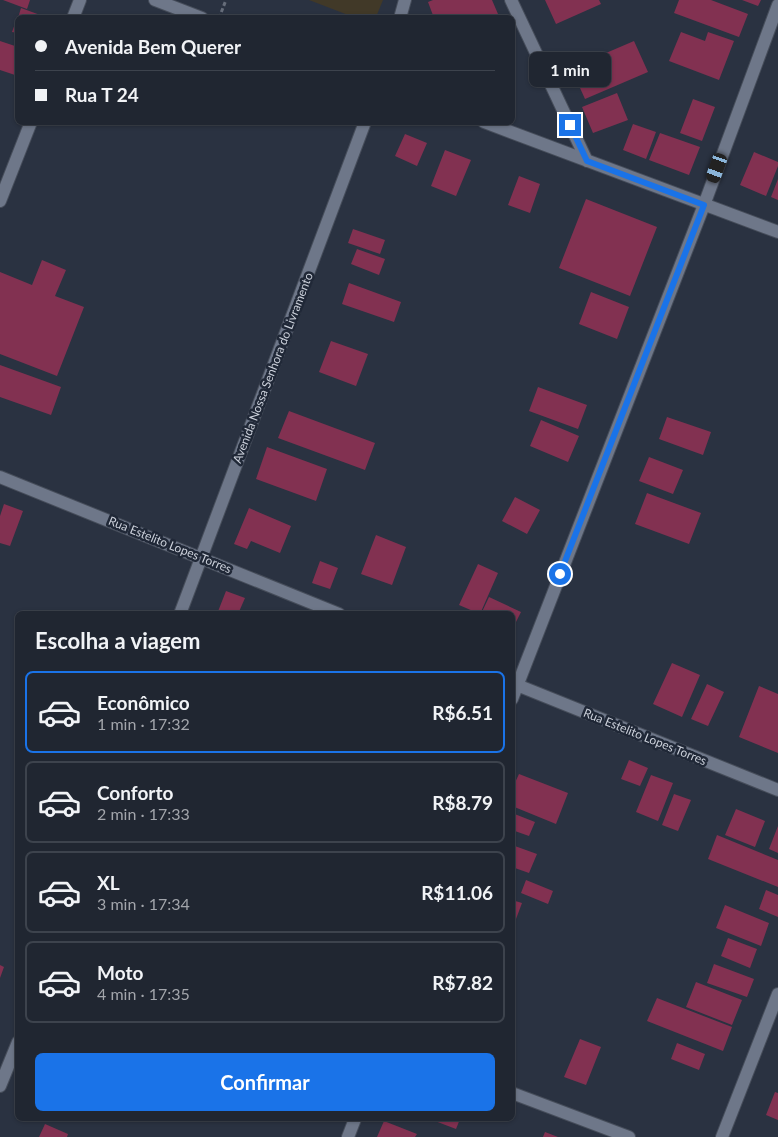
<!DOCTYPE html>
<html lang="pt">
<meta charset="utf-8">
<style>
:root{--surface:#202631;--page:#2d323d;--text:#f1f3f6;--muted:#a2a5ab;--line:#3d434d;--accent:#1a73e8}
body{margin:0;font-family:Lato,sans-serif;background:var(--page);color:var(--text);height:100vh;display:flex;flex-direction:column;font-size:19px;white-space:nowrap}
*{box-sizing:border-box;margin:0}
p{font-size:16px;color:var(--muted)}
.icon{flex:none;width:28px;height:28px;fill:none;stroke:currentColor;stroke-width:2;stroke-linecap:round;stroke-linejoin:round}
.map{position:relative;flex:1;overflow:hidden}
.details{position:absolute;left:15px;top:611px;width:500px;height:510px;display:flex;flex-direction:column;background:var(--surface);border-radius:8px;box-shadow:0 1px 4px #0004,0 0 0 1px var(--line)}
.details>*{flex:none}
.hud{position:absolute;left:15px;top:15px;width:500px;height:110px;border-radius:8px;box-shadow:0 1px 4px #0004,0 0 0 1px var(--line);display:grid;align-content:center;height:110px;padding:0 20px;background:var(--surface)}
.end{position:absolute;width:22px;height:22px;margin:-11px;border:6px solid #1a73e8;background:#fff;box-shadow:0 0 0 2px #fff}
.from{border-radius:50%}
.bubble{position:absolute;height:35px;border-radius:8px;background:var(--surface);box-shadow:0 1px 4px #0004,0 0 0 1px var(--line);font-size:16px;font-weight:700;line-height:35px;text-align:center}
.car{position:absolute;width:15px;height:30px;margin:-15px -8px;border-radius:6px;box-shadow:0 0 4px 1px #0007;background:linear-gradient(#222 24%,#8ab4d8 0 40%,#222 0 76%,#8ab4d8 0 86%,#222 0)}
.hud b{display:flex;align-items:center;gap:18px;height:48px;font-size:19px}
.hud b+b{border-top:1px solid var(--line)}
.hud i{width:12px;height:12px;background:var(--text)}
ul{padding:0;list-style:none}
li{display:flex;align-items:center;gap:15px;height:82px;margin:0 10px 8px;padding:0 10px;border:2px solid var(--line);border-radius:8px}
li div{flex:1}
li b{display:block;font-size:19px}
li em{font-style:normal;font-weight:700}
li.current{border-color:var(--accent)}
li>.icon{width:45px;height:45px;stroke-width:1.5}
h2{padding:0 20px;font-size:22px;line-height:60px}
.primary-button{display:flex;gap:10px;margin-top:auto;padding:10px 20px}
.primary-button a{flex:1;height:58px;border-radius:8px;background:var(--accent);color:#fff;font-size:20px;font-weight:700;line-height:58px;text-align:center}
.map>svg:first-child{display:block}
</style>
<div class="map">
<svg width="778" height="1137" viewBox="0 0 778 1137">
<rect width="100%" height="100%" fill="#2a3241"/>
<path fill="#413928" d="M309 0H383L376 17 356 18Z"/>
<path fill="#823151" d="M3 0H30L27 9Z
M433 0H492L498 14 490 18H434L428 2Z
M545 0H599L601 4 556 24Z
M679 0H711L748 14 739 37 674 13Z
M742 0H761L758 6Z
M21 8 43 16 42 18H18Z
M17 18H18V33L12 32Z
M681 32 705 41 708 32 734 41 719 80 669 61Z
M0 41 18 47V76L0 70Z
M634 41 648 72 585 99 571 68Z
M617 93 628 120 593 133 582 107Z
M693 99 715 107 702 141 680 133Z
M633 124 656 132 646 159 623 150Z
M660 133 700 147 689 175 649 160Z
M405 134 427 143 417 166 395 156Z
M445 150 471 160 456 196 431 186Z
M754 152 778 162V166L766 196 740 185Z
M519 176 540 184 530 213 508 205Z
M778 179V200L771 197Z
M586 199 657 227 630 296 559 268Z
M353 229 385 240 380 254 348 243Z
M357 249 385 259 379 275 351 264Z
M42 260 66 270 55 296 84 307 57 376 0 354V272L32 285Z
M349 283 401 302 394 322 342 304Z
M591 292 629 307 617 339 579 324Z
M331 341 368 354 356 386 319 372Z
M0 365 61 387 51 415 0 397Z
M538 387 587 405 578 429 529 411Z
M289 411 375 443 365 470 278 438Z
M667 417 711 432 703 455 659 439Z
M541 420 579 436 568 462 530 446Z
M267 447 327 469 316 501 256 479Z
M649 457 683 470 673 494 639 481Z
M647 493 701 513 689 544 635 524Z
M515 497 540 510 527 534 502 521Z
M4 504 23 511 10 546 0 543V516Z
M249 508 291 526 280 553 251 541 247 549 234 544Z
M376 535 406 547 392 585 361 574Z
M320 561 338 568 330 589 312 583Z
M478 564 498 573 480 614 459 605Z
M226 591 245 598 238 614H217Z
M489 597 521 612 512 630V614H481Z
M672 663 700 675 682 717 653 704Z
M707 684 724 692 708 726 691 719Z
M759 686 778 694V753L739 737Z
M629 760 648 768 640 786 621 779Z
M519 774 568 793 556 824 512 806V789Z
M651 775 673 783 658 821 636 812Z
M674 794 691 800 678 831 662 825Z
M736 809 765 821 755 847 725 835Z
M512 813 535 822 529 836 512 830Z
M778 826V853L769 849Z
M717 835 778 860V887L708 859Z
M512 845 537 854 529 873 512 867Z
M526 880 553 891 548 904 521 893Z
M766 890 778 895V917L759 909Z
M512 900 522 903 513 927H512Z
M725 905 769 923 761 946 716 928Z
M728 938 757 949 750 968 721 956Z
M714 964 754 979 747 997 707 983Z
M0 965 4 967 0 978Z
M696 982 742 1000 732 1025 686 1007Z
M657 998 732 1027 723 1051 647 1021Z
M580 1039 601 1047 586 1085 564 1077Z
M677 1043 705 1054 699 1070 671 1059Z
M775 1092 778 1093V1120L766 1115Z
M436 1119H460L456 1129 435 1121Z
M384 1121 417 1134 415 1137H377Z
M45 1124 68 1134 67 1137H39Z
M545 1132 558 1137H543Z"/>
<g fill="none" stroke-linecap="round" stroke-linejoin="round">
<defs>
<path id="minor" d="M155 0 202 18
M511 0 587 161
M73 18 80 0
M400 18 405 0
M484 122 778 232
M0 201 31 122
M0 477 339 614
M180 614 365 122
M512 683 778 790
M512 699 704 205 778 5
M0 1086 18 1042
M512 1093 629 1137
M348 1137 355 1119
M722 1137 778 994"/>
</defs>
<use href="#minor" stroke="#464d5a" stroke-width="14"/>
<path stroke="#666d7a" stroke-width="3" stroke-dasharray="4 2.5" stroke-linecap="butt" d="M219 18 226 0"/>
<use href="#minor" stroke="#6e7789" stroke-width="12"/>
</g>
<g fill="none" stroke-linecap="round" stroke-linejoin="round">
<path stroke="#1a73e8" stroke-width="6" d="M560 574 704 205 587 161 570 125"/>
</g>
<g text-anchor="middle" stroke-width="5" stroke-linejoin="round" paint-order="stroke">
<g font-size="12" fill="#ccd1db" stroke="#202837">
<text transform="translate(273 368) rotate(-69)" y="4">Avenida Nossa Senhora do Livramento</text>
<text transform="translate(170 545) rotate(22)" y="4">Rua Estelito Lopes Torres</text>
<text transform="translate(645 737) rotate(22)" y="4">Rua Estelito Lopes Torres</text>
</g>
</g>
</svg>
<i class="end from" style="left:560px;top:574px"></i>
<i class="end" style="left:570px;top:125px"></i>
<div class="bubble" style="left:529px;top:52px;width:82px">1 min</div>
<i class="car" style="left:717px;top:168px;rotate:200deg"></i>
<div class="hud">
<b><i class="from"></i>Avenida Bem Querer</b>
<b><i></i>Rua T 24</b>
</div>
<section class="details">
<h2>Escolha a viagem</h2>
<ul>
<li class="current"><svg class="icon" aria-label="car" viewBox="0 0 24 24"><path d="M5 17H2v-5l4-1 3-4h7l3 4 3 1v5h-3M9 17h6M6 11h13"/><circle cx="7" cy="17" r="2"/><circle cx="17" cy="17" r="2"/></svg><div><b>Econômico</b><p>1 min · 17:32</p></div><em>R$6.51</em></li>
<li><svg class="icon" aria-label="car" viewBox="0 0 24 24"><path d="M5 17H2v-5l4-1 3-4h7l3 4 3 1v5h-3M9 17h6M6 11h13"/><circle cx="7" cy="17" r="2"/><circle cx="17" cy="17" r="2"/></svg><div><b>Conforto</b><p>2 min · 17:33</p></div><em>R$8.79</em></li>
<li><svg class="icon" aria-label="car" viewBox="0 0 24 24"><path d="M5 17H2v-5l4-1 3-4h7l3 4 3 1v5h-3M9 17h6M6 11h13"/><circle cx="7" cy="17" r="2"/><circle cx="17" cy="17" r="2"/></svg><div><b>XL</b><p>3 min · 17:34</p></div><em>R$11.06</em></li>
<li><svg class="icon" aria-label="car" viewBox="0 0 24 24"><path d="M5 17H2v-5l4-1 3-4h7l3 4 3 1v5h-3M9 17h6M6 11h13"/><circle cx="7" cy="17" r="2"/><circle cx="17" cy="17" r="2"/></svg><div><b>Moto</b><p>4 min · 17:35</p></div><em>R$7.82</em></li>
</ul>
<div class="primary-button"><a>Confirmar</a></div>
</section>
</div>
